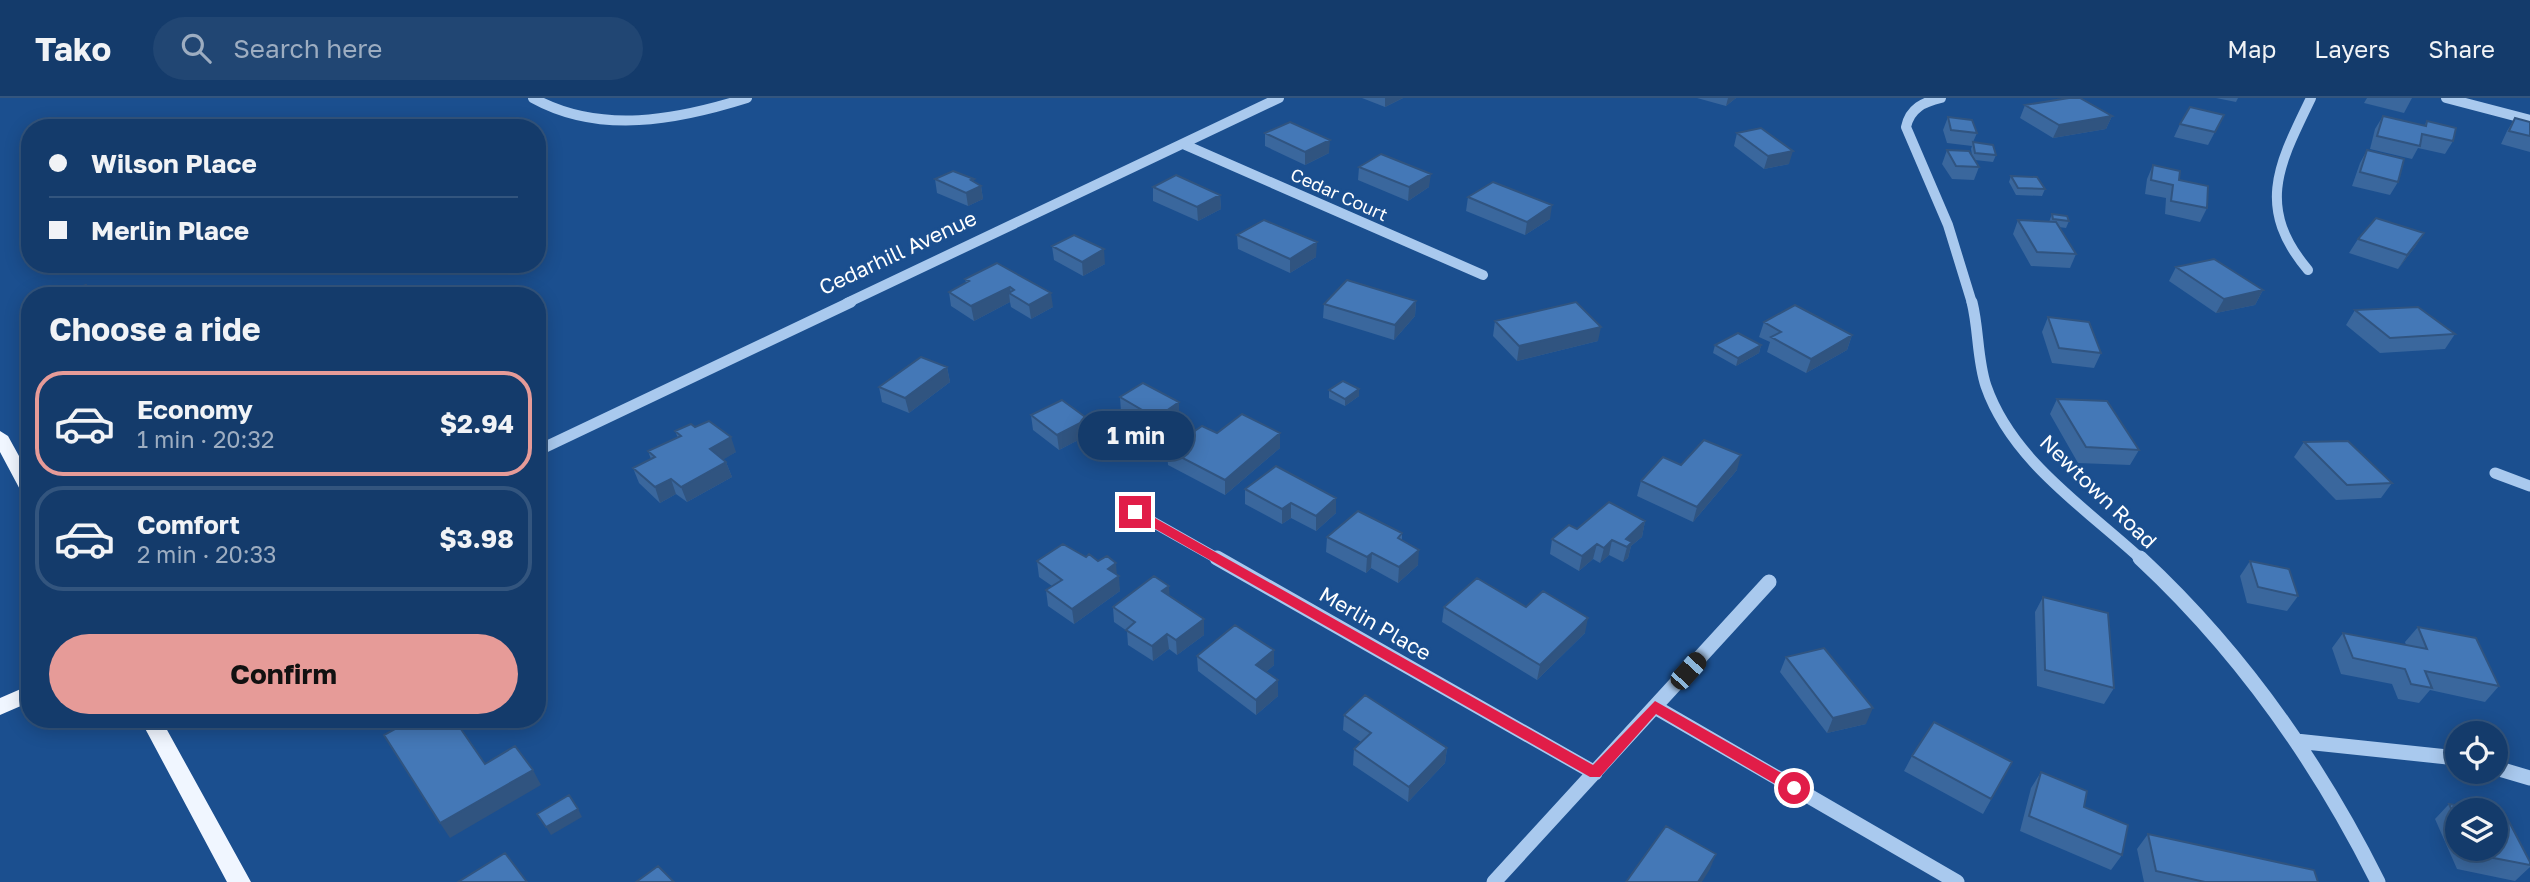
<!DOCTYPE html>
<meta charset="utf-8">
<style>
:root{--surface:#143b6b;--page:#214673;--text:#f1f3f6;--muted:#9dadc1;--line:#33557e;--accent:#e69b98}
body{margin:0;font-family:"Golos Text",sans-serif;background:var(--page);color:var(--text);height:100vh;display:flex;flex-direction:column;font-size:26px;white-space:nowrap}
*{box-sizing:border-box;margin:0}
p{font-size:23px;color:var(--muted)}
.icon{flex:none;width:38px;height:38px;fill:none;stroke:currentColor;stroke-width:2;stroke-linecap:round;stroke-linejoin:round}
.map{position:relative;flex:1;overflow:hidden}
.drawer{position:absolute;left:21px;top:189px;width:525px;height:441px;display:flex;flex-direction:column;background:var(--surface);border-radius:28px;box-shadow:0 4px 18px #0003,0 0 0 2px var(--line)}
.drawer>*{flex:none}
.guide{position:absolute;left:21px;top:21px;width:525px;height:154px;border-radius:28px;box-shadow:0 4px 18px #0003,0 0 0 2px var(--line);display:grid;align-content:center;height:154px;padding:0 28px;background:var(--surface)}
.controls{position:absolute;left:2445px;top:623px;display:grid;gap:14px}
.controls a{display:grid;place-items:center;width:63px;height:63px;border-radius:50%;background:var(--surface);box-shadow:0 4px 18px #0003,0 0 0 2px var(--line);font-size:35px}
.end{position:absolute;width:32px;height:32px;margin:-16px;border:9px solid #e11d48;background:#fff;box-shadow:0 0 0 4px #fff}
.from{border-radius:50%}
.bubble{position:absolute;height:49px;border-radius:24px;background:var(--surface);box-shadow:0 4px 18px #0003,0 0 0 2px var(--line);font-size:23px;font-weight:700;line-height:49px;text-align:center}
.car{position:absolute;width:21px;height:42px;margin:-21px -10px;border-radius:9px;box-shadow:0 0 5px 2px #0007;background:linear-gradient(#222 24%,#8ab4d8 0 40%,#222 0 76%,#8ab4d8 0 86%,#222 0)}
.guide b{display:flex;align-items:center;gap:24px;height:66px;font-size:26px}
.guide b+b{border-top:2px solid var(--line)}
.guide i{width:18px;height:18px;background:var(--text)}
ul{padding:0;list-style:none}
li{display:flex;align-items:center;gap:21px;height:105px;margin:0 14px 10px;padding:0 14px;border:4px solid var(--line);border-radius:28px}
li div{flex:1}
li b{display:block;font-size:26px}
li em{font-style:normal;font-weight:700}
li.active{border-color:var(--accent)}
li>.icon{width:63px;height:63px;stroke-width:1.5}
h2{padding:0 28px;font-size:32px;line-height:84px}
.action{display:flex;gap:14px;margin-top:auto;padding:14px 28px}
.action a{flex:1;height:80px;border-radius:42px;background:var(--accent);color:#111;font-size:28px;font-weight:700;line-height:80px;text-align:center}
header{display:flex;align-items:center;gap:42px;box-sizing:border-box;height:98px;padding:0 35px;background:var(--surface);border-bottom:2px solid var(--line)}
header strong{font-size:33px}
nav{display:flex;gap:38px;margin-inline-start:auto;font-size:24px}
.search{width:490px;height:63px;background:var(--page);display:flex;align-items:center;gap:18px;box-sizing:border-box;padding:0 24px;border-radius:38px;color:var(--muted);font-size:26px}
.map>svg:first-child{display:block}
</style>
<header>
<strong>Tako</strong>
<div class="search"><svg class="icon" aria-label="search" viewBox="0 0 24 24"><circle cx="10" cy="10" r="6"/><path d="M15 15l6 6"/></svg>Search here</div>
<nav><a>Map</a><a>Layers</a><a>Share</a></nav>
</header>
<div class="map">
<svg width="2530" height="784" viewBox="0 0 2530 784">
<rect width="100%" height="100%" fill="#1b4f8f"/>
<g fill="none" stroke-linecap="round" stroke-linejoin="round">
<path stroke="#a9c9ee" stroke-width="10" d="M533 0C600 37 677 22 747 0
M1941 0C1924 4 1910 10 1906 29L1948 127 1972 205
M2446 0 2530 22
M1183 46 1483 177
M2308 172C2255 109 2279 66 2311 0
M847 205 1279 0"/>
<path stroke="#a9c9ee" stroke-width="11" d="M1972 204C1979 232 1977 261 1986 288 2012 363 2087 411 2142 462
M537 353 851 204
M2495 375 2530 388
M1135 414 1220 462"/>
<path stroke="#a9c9ee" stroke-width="15" d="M1217 460 1595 675
M2140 460C2239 552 2318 664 2378 784
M1655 609 1957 784
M2296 643 2457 660
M2496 670 2530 680
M1494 784 1769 484"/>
<path fill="#f0f6ff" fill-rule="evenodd" d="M0 333 8 338 30 378V401L24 399 0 354Z
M30 587V604L0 617V600Z
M140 621H161L251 784H227Z"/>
</g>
<path fill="#3a679d" d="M1362 0H1403L1385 9Z
M1697 0H1736L1726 8Z
M2216 0H2238L2236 4Z
M2367 0H2412L2404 15 2364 5Z
M2025 7 2112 18 2106 31 2053 40 2020 20Z
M2224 17 2208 47 2174 39 2180 26Z
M2383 18 2424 28 2427 23 2453 43 2445 56 2418 50 2412 61 2370 51 2375 31Z
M1948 19 1977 35 1973 44 1996 57 1993 64 1975 62 1979 69 1974 82 1952 81 1942 66 1947 52 1972 57 1971 51 1972 48 1947 45 1943 32Z
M2515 20 2530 24V54L2501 46 2507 33Z
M1265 35 1329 55 1305 67 1265 48Z
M1737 35 1789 66 1764 71 1734 48Z
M2367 52 2398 84 2390 97 2352 88 2360 65Z
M2153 67 2179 82 2207 110 2200 124 2165 116 2166 100 2145 96 2147 81Z
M1359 69 1429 89 1408 103 1358 82Z
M2011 78 2045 91 2042 98 2016 97 2009 84Z
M935 81H974V84L981 88 983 101 968 108 937 95Z
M1153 89 1220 97 1221 111 1198 123 1153 103Z
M1468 99 1550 121 1525 137 1466 113Z
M2052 116 2069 123 2066 130 2059 129 2076 156 2070 170 2031 168 2013 136 2018 122 2049 124Z
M2424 135 2415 149 2398 171 2349 155 2358 141Z
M1237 137 1316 159 1290 175 1238 151Z
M1052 148 1105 166 1083 178 1054 162Z
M997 165 1053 209 1031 221 1011 209 1010 204 974 223 951 208 949 194 966 185 965 181Z
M2176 169 2263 192 2255 207 2216 215 2169 183Z
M1416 203 1415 218 1394 242 1323 220 1324 206Z
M2355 212 2455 236 2445 251 2380 255 2346 227Z
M2048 219 2101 255 2094 270 2052 265 2042 234Z
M1495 223 1598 243 1517 263 1493 238Z
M1764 224 1852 237 1847 252 1806 275 1767 254 1770 244 1759 239Z
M1715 247H1761L1759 255 1736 268 1713 255Z
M947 269 950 284 909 315 882 304 879 289Z
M1329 292 1359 298 1345 308 1329 300Z
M1120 299 1179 319 1157 335 1121 314Z
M2057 301 2139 352 2130 367 2078 365 2050 316Z
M1031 317 1090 336 1059 352 1033 332Z
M675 333 736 354 723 361 726 364 732 379 687 404 676 396 660 405 639 385 633 370 651 361 648 353 678 340Z
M1217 335 1280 350 1225 397 1168 367 1167 352Z
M2304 344 2392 385 2381 400 2336 402 2294 359Z
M1681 367 1737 372 1693 424 1637 398 1641 383Z
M1245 391 1336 400V415L1316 433 1291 420 1282 426 1245 406Z
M1645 423 1642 439 1631 448 1628 460 1623 464 1609 457 1600 465 1593 461 1579 473 1550 456 1552 441 1577 431Z
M1402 435V442L1418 467 1398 485 1371 470 1366 475 1326 454 1327 439Z
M1086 459 1117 476 1120 493 1074 526 1048 508 1046 492 1052 488 1039 479 1037 463Z
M2250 463 2298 498 2287 513 2247 505 2240 478Z
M1170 498 1204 521V537L1177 557 1169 551 1153 563 1128 547 1127 533 1114 524 1113 509Z
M2043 499 2114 590 2104 606 2037 588 2035 514Z
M1444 509H1526L1585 535 1537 582 1442 524Z
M2418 529 2499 588 2485 604 2430 592 2419 605 2398 601 2392 586 2341 576 2332 550 2343 535 2406 547 2405 544Z
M1274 552V567L1266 574 1278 598 1256 617 1198 573 1197 558Z
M1786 559 1866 626 1827 635 1780 574Z
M1344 617 1447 650 1445 665 1408 704 1353 667 1354 651 1361 644 1343 632Z
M1912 658 2012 664 1983 716 1904 673Z
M2041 674 2084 709 2122 757 2111 772 2020 733 2031 690Z
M2449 706 2457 712V751H2496L2530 764V769L2515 783 2457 771 2435 721Z
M2148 736 2318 784H2144L2137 751Z"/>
<path fill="#305480" d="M1385 0H1403L1385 9Z
M1728 0H1736L1726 8Z
M2112 18 2106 31 2053 40 2059 27Z
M1330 42 1329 55 1305 67V54Z
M1793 53 1789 66 1764 71 1768 58Z
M1431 76 1429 89 1408 103 1409 89Z
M974 81 975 91 981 88 983 101 968 108 966 95 971 82Z
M1220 97 1221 111 1198 123 1197 109Z
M1552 107 1550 121 1525 137 1527 124Z
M2424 135 2415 149 2398 171 2407 157Z
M1317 144 1316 159 1290 175V161Z
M1104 151 1105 166 1083 178 1082 164Z
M1010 189 1011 196 1009 195 1010 204 974 223 971 208Z
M2263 192 2255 207 2216 215 2224 201Z
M1051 195 1053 209 1031 221 1029 207Z
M1416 203 1415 218 1394 242 1395 227Z
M1601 229 1598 243 1517 263 1519 248Z
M1852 237 1847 252 1806 275 1811 261Z
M1761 247 1759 255 1736 268 1738 260Z
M947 269 950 284 909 315 905 300Z
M1359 291V298L1345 308V301Z
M1179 304V319L1157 335 1156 320Z
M1088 321 1090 336 1059 352 1057 337Z
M1280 335V350L1225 397V382Z
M731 339 736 354 716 366 710 351Z
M1741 357 1737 372 1693 424 1697 409Z
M726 364 732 379 687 404 681 389Z
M671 381 676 396 660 405 655 389Z
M1336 400V415L1316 433V418Z
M1291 405V420L1282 426V411Z
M1645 423 1642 439 1631 448 1628 460 1623 464 1627 449 1626 441Z
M537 442H538L542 450 537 452Z
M1612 442 1609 457 1600 465 1604 450Z
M1597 446 1593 461 1579 473 1582 458Z
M1419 452 1418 467 1398 485 1399 469Z
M1372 455 1371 470 1366 475 1367 459Z
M1116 465 1117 479 1119 478 1120 493 1074 526 1072 511 1108 471Z
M1169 488 1170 504 1162 493Z
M1588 520 1585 535 1537 582 1540 567Z
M1204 521V537L1177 557 1176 542Z
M1167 536 1169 551 1153 563 1152 548Z
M1274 552V567L1256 583V567Z
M1278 582V598L1256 617V602Z
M1873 610 1866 626 1827 635 1833 620Z
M1447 650 1445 665 1408 704 1409 689Z
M533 672 541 687 450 740 440 725Z
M578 711 582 719 551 737 546 729Z
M1716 756 1710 771 1702 784H1698Z"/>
<path fill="#4478b7" stroke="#305480" stroke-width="2" d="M2069 0H2080L2112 18 2059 27 2025 7Z
M2190 9 2224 17 2215 34 2180 26Z
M2383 18 2426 28 2427 23 2456 30 2453 43 2422 36 2420 48 2377 38Z
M1948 19 1972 22 1977 35 1951 32Z
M2515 20 2530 24V38L2509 33Z
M1290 24 1330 42 1305 54 1265 35Z
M1761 30 1793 53 1768 58 1737 35Z
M1973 44 1993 47 1996 57 1975 55Z
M1947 52 1969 53 1979 69 1956 68Z
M2367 52 2404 61 2398 84 2360 74Z
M1381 56 1431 76 1409 89 1359 69Z
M2153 67 2180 73 2179 82 2208 88 2207 110 2171 103 2173 87 2151 82Z
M953 73 974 81 971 82 981 88 966 95 935 81Z
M1176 77 1220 97 1197 109 1153 89Z
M2011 78 2037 79 2045 91 2018 90Z
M1493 84 1552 107 1527 124 1468 99Z
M2052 116 2067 118 2069 123 2053 121Z
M2376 120 2424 135 2407 157 2358 141Z
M1264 122 1317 144 1290 161 1237 137Z
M2018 122 2056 124 2076 156 2037 154Z
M1074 137 1104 151 1082 164 1052 148Z
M2214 161 2263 192 2224 201 2176 169Z
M997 165 1051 195 1029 207 1009 195 1014 192 1010 189 971 208 949 194 969 183 965 181Z
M1347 182 1416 203 1395 227 1324 206Z
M86 187 92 198H54Z
M1576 204 1601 229 1519 248 1495 223Z
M1795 207 1852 237 1811 261 1771 239 1781 234 1764 224Z
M2418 209 2455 236 2390 240 2355 212Z
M2048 219 2089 224 2101 255 2059 250Z
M1738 235 1761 247 1738 260 1715 247Z
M921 259 947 269 905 300 879 289Z
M1343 283 1359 291 1345 301 1329 292Z
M1143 285 1179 304 1156 320 1120 299Z
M2057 301 2107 303 2139 352 2086 349Z
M1062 302 1088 321 1057 337 1031 317Z
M1242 316 1280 335 1225 382 1167 352 1202 328 1217 335Z
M709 323 731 339 710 351 726 364 681 389 671 381 655 389 633 370 655 359 648 353 681 338 675 333 691 326 695 329Z
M1704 342 1741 357 1697 409 1641 383 1663 359 1681 367Z
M2348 343 2392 385 2347 387 2304 344Z
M1276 368 1336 400 1316 418 1291 405 1282 411 1245 391Z
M1609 404 1645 423 1626 441 1632 444 1627 449 1612 442 1604 450 1597 446 1582 458 1552 441 1569 427 1577 431Z
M1358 413 1402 435 1398 440 1419 452 1399 469 1372 455 1367 459 1327 439Z
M1063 446 1086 459 1089 456 1098 463 1107 458 1116 465 1108 471 1119 478 1072 511 1046 492 1062 482 1037 463Z
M2250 463 2289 471 2298 498 2258 489Z
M1154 478 1169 488 1162 493 1204 521 1176 542 1167 536 1152 548 1126 532 1135 524 1113 509Z
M1477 480 1526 509 1543 493 1588 520 1540 567 1444 509Z
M2043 499 2108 515 2114 590 2045 572Z
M1235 527 1274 552 1256 567 1278 582 1256 602 1197 558Z
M2418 529 2476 540 2499 588 2425 573 2432 590 2411 586 2405 571 2353 560 2343 535 2427 551Z
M1824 550 1873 610 1833 620 1786 559Z
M1365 597 1447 650 1409 689 1354 651 1371 635 1344 617Z
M413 621H454L485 666 515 648 533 672 440 725 384 637Z
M1934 624 2012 664 1991 701 1912 658Z
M2041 674 2087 693 2084 709 2128 727 2122 757 2029 718Z
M569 697 578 711 546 729 537 716Z
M2449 706 2484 712H2457V723Z
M2496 714 2505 716 2530 764V767L2473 756 2470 751H2496Z
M1666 728 1716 756 1698 784H1626Z
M2148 736 2314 772 2318 784H2205L2156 773Z
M505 755 527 784H458Z
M658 768 674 784H636Z"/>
<path fill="#e11d48" d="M1131 411H1139L1593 667 1655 603 1799 685 1801 690 1794 695 1789 694 1656 616 1600 679H1590L1131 417Z"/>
<g text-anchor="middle" stroke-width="6" stroke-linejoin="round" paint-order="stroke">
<g font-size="18" fill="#fff" stroke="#1b4f8f">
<text transform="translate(1339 97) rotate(24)" y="6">Cedar Court</text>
</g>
<g font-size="21" fill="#fff" stroke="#1b4f8f">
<text transform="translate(898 155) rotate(-25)" y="7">Cedarhill Avenue</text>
<text transform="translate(2098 394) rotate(44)" y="7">Newtown Road</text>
<text transform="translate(1375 526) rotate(30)" y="7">Merlin Place</text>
</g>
</g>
</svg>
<div class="controls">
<a><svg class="icon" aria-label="locate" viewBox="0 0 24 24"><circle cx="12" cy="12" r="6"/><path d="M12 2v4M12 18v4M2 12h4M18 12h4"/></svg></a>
<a><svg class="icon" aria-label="layers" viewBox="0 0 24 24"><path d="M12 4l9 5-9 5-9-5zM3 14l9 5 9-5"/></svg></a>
</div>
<i class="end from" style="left:1794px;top:690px"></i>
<i class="end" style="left:1135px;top:414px"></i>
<div class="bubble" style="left:1078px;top:313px;width:116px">1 min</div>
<i class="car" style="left:1688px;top:573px;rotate:42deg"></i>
<div class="guide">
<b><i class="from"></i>Wilson Place</b>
<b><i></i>Merlin Place</b>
</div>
<section class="drawer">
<h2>Choose a ride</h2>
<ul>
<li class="active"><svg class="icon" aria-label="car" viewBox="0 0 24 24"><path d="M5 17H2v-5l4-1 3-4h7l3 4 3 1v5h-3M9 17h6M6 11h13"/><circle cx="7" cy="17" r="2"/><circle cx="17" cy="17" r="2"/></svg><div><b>Economy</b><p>1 min · 20:32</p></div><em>$2.94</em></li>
<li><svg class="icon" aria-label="car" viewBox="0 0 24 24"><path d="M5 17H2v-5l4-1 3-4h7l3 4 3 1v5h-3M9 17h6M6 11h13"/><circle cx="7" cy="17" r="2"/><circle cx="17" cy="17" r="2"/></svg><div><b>Comfort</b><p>2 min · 20:33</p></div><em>$3.98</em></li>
</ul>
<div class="action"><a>Confirm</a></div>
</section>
</div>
